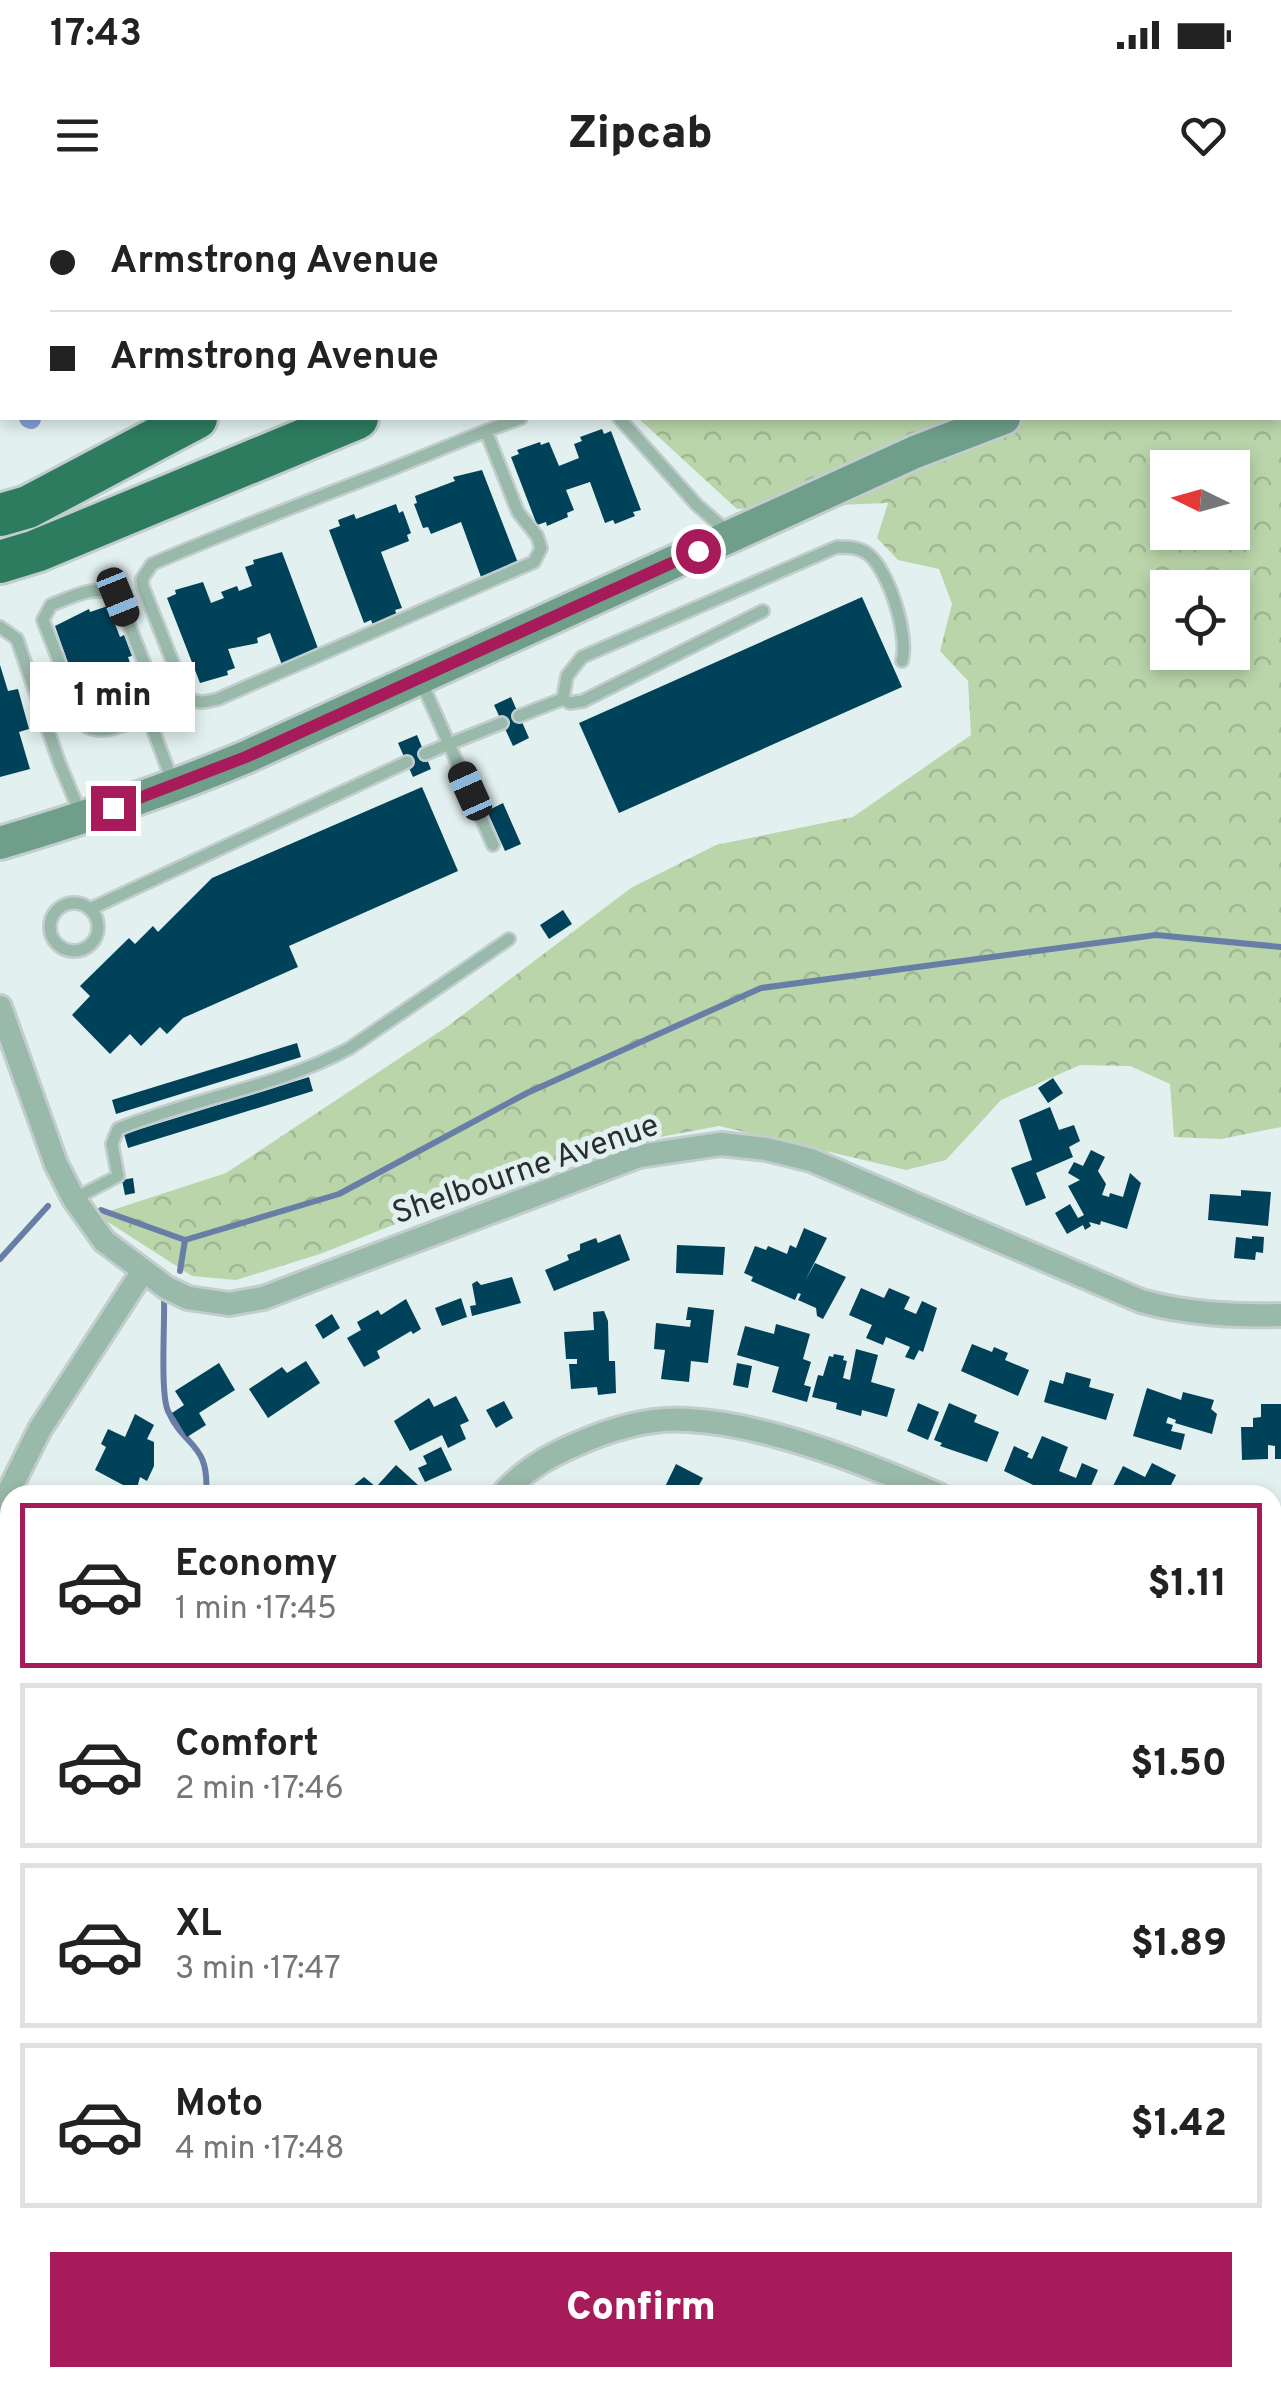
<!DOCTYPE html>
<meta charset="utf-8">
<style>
:root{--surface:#fff;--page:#f6f6f6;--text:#222;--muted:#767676;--line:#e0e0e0;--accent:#a81b5b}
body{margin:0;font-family:Overpass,sans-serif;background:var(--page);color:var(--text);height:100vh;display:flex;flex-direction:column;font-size:38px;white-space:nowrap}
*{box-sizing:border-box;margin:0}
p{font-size:32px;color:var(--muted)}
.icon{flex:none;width:55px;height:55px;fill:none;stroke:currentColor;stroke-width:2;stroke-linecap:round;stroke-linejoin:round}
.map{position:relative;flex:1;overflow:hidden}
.side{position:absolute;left:0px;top:1285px;width:1282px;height:902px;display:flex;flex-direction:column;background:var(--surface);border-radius:30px 30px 0 0;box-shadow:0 5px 15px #0003}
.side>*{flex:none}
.top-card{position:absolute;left:0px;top:0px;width:1282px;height:220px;box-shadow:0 5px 15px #0003;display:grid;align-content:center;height:220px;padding:0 50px;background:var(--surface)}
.needle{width:65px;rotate:275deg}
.controls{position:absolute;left:1150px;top:250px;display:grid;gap:20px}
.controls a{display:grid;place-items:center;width:100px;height:100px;border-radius:0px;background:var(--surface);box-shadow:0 5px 15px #0003;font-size:50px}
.end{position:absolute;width:45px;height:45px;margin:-22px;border:12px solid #a81b5b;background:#fff;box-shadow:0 0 0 5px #fff}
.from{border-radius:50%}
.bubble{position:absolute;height:70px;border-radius:0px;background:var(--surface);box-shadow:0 5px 15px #0003;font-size:32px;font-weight:800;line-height:70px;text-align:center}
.car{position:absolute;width:30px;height:60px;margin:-30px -15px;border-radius:12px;box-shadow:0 0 8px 2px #0007;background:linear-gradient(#222 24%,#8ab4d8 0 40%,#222 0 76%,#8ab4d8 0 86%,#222 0)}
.top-card b{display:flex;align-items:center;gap:35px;height:95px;font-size:38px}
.top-card b+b{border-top:2px solid var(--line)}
.top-card i{width:25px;height:25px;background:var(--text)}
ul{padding:18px 0 0;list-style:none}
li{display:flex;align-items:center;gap:30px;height:165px;margin:0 20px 15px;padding:0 30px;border:5px solid var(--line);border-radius:0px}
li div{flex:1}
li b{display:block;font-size:38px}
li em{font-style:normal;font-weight:800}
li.on{border-color:var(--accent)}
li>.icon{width:90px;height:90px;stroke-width:1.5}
.primary-button{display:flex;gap:20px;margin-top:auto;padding:20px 50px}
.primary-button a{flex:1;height:115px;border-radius:0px;background:var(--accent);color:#fff;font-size:40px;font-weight:800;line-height:115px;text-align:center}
.status{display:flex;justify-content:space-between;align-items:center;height:70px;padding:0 50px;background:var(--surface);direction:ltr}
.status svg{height:28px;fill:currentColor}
header{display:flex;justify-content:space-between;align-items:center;height:130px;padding:0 50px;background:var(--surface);font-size:45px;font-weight:800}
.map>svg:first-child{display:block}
</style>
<div class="status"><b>17:43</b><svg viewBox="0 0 49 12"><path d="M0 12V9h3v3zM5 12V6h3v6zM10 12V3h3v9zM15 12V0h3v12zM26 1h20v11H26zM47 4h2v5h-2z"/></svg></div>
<header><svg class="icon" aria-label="menu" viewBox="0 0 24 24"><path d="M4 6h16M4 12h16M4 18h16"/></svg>Zipcab<svg class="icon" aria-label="heart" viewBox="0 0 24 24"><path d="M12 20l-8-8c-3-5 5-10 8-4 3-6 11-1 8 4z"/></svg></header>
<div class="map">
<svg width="1281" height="2186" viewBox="0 0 1281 2186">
<defs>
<pattern id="forest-crowns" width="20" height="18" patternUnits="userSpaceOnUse" patternTransform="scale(2.5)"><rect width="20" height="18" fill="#bad5aa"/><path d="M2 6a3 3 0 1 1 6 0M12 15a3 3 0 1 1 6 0" fill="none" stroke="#a0b793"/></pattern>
</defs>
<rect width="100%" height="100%" fill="#e3f0f0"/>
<path fill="url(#forest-crowns)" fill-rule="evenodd" d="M0 0H1281V927L1221 939 1174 937 1170 884 1130 866 1080 865 1001 900 946 960 906 970 719 926 575 953 320 1054 236 1080 192 1076 97 1015 226 973 448 826 631 688 716 645 853 617 971 535 968 481 940 451 952 404 939 369 898 360 877 338 888 303 737 309 638 218H1280V2H2V32ZM1168 268H1232V332H1168ZM1168 388H1232V452H1168Z"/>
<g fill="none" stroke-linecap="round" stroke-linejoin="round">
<path stroke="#697ea6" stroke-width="6" d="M645 0 646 2
M1280 138H1281
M101 1010 185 1040 339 994 527 893 761 788 1156 735 1281 747
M0 1059 48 1006
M180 1071 185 1040
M164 1099C165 1123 160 1193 168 1211 185 1249 210 1242 206 1295
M0 1917 10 1895"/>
<path stroke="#84a1d9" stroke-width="20" d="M0 194 2 196
M29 218 31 219"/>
</g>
<path fill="#004259" d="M602 229 604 234 611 231 641 310 633 312 635 316 615 324 613 320 605 323 590 282 566 290 574 310 567 313 568 317 547 326 546 322 537 325 511 257 519 254 517 250 540 242 541 245 549 242 559 266 579 258 574 244 582 241 580 237Z
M482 270 518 363 510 366 512 370 491 378 489 374 481 377 461 322 431 334 428 327 423 328 414 304 417 303 415 296 455 281 453 277Z
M396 304 399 313 403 311 411 333 407 335 409 341 381 352 402 408 395 410 397 415 373 425 371 420 364 423 329 330 340 326 338 320 354 314 356 319Z
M282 352 319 451 282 465 270 433 257 438 258 443 228 449 235 468 227 471 228 475 200 483 167 398 176 394 175 390 203 382 211 403 224 398 221 392 237 386 239 391 252 386 245 367 254 364 253 360Z
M862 397 902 487 619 613 579 523Z
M108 406 120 437 124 435 132 456 128 457 139 489 123 495 124 499 86 509 63 458 66 457 55 426 89 409 90 412Z
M0 465 8 491 18 489 29 529 19 532 30 569 0 577Z
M511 497 529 538 513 546 494 505Z
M417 535 431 569 413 577 398 543Z
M422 587 458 671 289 746 298 767 183 818 167 834 160 827 141 846 130 834 110 854 72 815 90 796 80 786 129 738 135 744 153 726 158 732 212 678Z
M503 603 521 644 505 651 487 611Z
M563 710 572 724 549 739 540 725Z
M297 843 301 857 116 914 112 900Z
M309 877 313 891 128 948 124 934Z
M1053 878 1063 893 1048 903 1038 888Z
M1050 907 1059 930 1074 925 1080 941 1069 947 1073 957 1036 973 1046 998 1026 1006 1011 968 1032 960 1019 920Z
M1091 950 1105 957 1098 971 1106 984 1102 995 1109 997 1110 993 1123 997 1130 973 1141 983 1127 1029 1101 1021 1100 1025 1089 1022 1091 1026 1085 1030 1083 1025 1067 1034 1055 1013 1070 1004 1078 1018 1084 1015 1068 986 1080 980 1068 973 1074 962 1083 966Z
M133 978 135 993 125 995 122 980Z
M1241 990 1271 992 1268 1026 1208 1020 1210 994 1241 996Z
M804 1028 827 1038 805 1081 815 1063 846 1077 823 1119 817 1116 816 1108 798 1100 801 1094 798 1093 795 1100 751 1081 753 1077 744 1073 755 1046 766 1050 768 1046 787 1054 790 1045 796 1048Z
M620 1034 630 1060 554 1091 545 1070 569 1060 567 1055 580 1050V1044L596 1038 598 1043Z
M1252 1036 1264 1037 1263 1053 1256 1052 1255 1060 1234 1058 1236 1037 1252 1039Z
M677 1045 725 1047 723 1075 676 1073Z
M512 1077 521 1103 472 1116 470 1106 476 1105 472 1084 477 1081 481 1085Z
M861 1088 884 1098 889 1088 910 1097 904 1109 916 1114 922 1101 937 1108 923 1152 919 1150 914 1160 905 1157 910 1147 886 1137 883 1145 866 1138 872 1125 849 1115Z
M461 1098 467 1117 442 1126 435 1108Z
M406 1099 421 1129 413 1134 411 1131 377 1151 380 1158 364 1167 347 1138 361 1130 357 1122 378 1110 381 1115Z
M688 1107 714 1110 708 1163 691 1161 689 1182 661 1179 665 1150 654 1149 656 1123 690 1127 691 1120H686Z
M604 1111 608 1121 609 1161H615L616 1193 598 1195 597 1187 571 1189 569 1164H577V1159H566L564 1132 594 1130 593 1112Z
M332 1114 340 1128 323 1139 315 1125Z
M776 1124 810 1134 803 1159 811 1162 804 1185 811 1187 807 1202 772 1192 779 1167 737 1155 745 1126 774 1134Z
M972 1144 992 1152 994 1147 1008 1153 1005 1160 1029 1170 1018 1196 961 1171Z
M856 1149 878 1155 871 1182 895 1189 887 1217 862 1210 861 1216 836 1209 837 1203 812 1197 818 1175 823 1176 829 1156 833 1157 834 1154 844 1156 843 1160 847 1161 843 1178 850 1180Z
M306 1161 320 1183 268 1218 249 1189 282 1167 287 1173Z
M219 1163 235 1190 199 1213 206 1225 187 1237 172 1213 184 1205 175 1191Z
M737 1163 752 1166 748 1188 733 1185Z
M1066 1172 1091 1179 1089 1187 1114 1194 1106 1220 1044 1202 1050 1180 1063 1184Z
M1147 1188 1181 1200 1183 1192 1214 1200 1211 1209 1217 1214 1212 1234 1175 1223 1176 1220 1168 1217 1166 1223 1173 1225 1171 1231 1185 1234 1181 1250 1133 1236Z
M456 1196 469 1221 460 1225 466 1239 448 1248 442 1235 410 1251 394 1221 429 1198 434 1207Z
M504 1201 513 1218 496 1228 486 1210Z
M918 1203 939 1212 928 1240 907 1231Z
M949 1203 977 1215 974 1222 999 1232 987 1262 940 1246 942 1243 934 1240Z
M1261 1204H1281V1259H1275V1246L1268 1245V1259L1242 1260 1241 1227H1253V1218L1261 1217Z
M135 1214 154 1225 147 1239 154 1242V1266L147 1281 140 1277 136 1292 95 1270 106 1247 101 1244 108 1229 125 1237Z
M1042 1236 1068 1247 1059 1271 1076 1278 1082 1263 1098 1270 1087 1295H1054L1004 1271 1014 1246 1029 1253 1027 1257 1032 1259Z
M441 1247 452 1270 425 1282 418 1268 427 1264 423 1256Z
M1152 1263 1176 1275 1166 1295H1121L1111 1290 1123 1266 1145 1277Z
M676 1264 703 1278 698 1287 711 1295H661Z
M396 1265 418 1285 410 1295 344 1293 364 1277 376 1287Z
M1272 1340 1281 1345V1374L1272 1369Z
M1272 1374 1281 1379V1410L1272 1405Z
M10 1482V1538L0 1535V1491L5 1494Z
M0 1545 9 1548 6 1555 9 1557 0 1580Z
M1281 1569V1607L1272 1599V1578Z
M1272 1639 1281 1646V1675L1272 1691Z
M1272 1793 1281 1802V1818L1272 1827Z
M1281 1997V2041L1272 2050V2006Z
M1272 2131 1281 2140V2151L1272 2159Z
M237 2178H273V2183L238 2186Z
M390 2178H456L459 2183 395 2186Z
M739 2178H812L818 2184 741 2186 736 2181Z
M904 2178H921L942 2186H901Z
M1205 2178H1262L1266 2183 1262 2186H1195Z"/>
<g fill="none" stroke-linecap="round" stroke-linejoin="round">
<defs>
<path id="lane" d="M619 218 697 305 729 333
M486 231 518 312 537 336 541 348 534 362 218 499C205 502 197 505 186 496L143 387 142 379 152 364C226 332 301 304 376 275 425 256 473 235 521 218
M0 427 17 439 59 562 81 615
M421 481 449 544 425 554
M563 499 567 476 582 457 837 347C848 347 859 347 868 354 889 370 909 436 902 461
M148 516 158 511V498L118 397C98 382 72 397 51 405L43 420 84 525C102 538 129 522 148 516L173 583
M519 516 563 499 570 503 583 501 763 411
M493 645 449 544 502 523
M50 727a24 24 0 1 1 48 0a24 24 0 1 1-48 0Z
M90 709 407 562
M74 999 118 976 112 944 118 929C194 898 278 887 350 848L509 739"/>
<path id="street" d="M0 807 56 964 74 999 104 1041 167 1088 188 1098 229 1104 263 1098 639 956 721 944 766 949 811 960 1141 1101C1187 1114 1233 1116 1281 1115
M502 1295C522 1271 548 1256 577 1244 611 1229 651 1217 689 1220 766 1224 867 1264 939 1295
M0 1309 40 1229 143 1071
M1272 1473 1281 1478
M1272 1518 1281 1508
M1272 1929 1281 1921
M157 2178 159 2186
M615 2186 624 2178
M1082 2186 1083 2178"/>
<path id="secondary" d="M1280 203H1281
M0 643C84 618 165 591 246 557L915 252 1004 218"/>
<path id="highway" d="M445 2 447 0
M1042 2H1044
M1280 38H1281
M0 315 28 307 196 218
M0 362 36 351 357 218"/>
</defs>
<use href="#lane" stroke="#c2cdcd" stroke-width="16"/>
<use href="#street" stroke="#c2cdcd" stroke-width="28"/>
<use href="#secondary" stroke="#c2cdcd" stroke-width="38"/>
<use href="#highway" stroke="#c2cdcd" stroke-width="48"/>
<use href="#lane" stroke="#99b9aa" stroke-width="11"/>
<use href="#street" stroke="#99b9aa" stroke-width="22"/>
<use href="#secondary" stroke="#6f9f8a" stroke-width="32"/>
<use href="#highway" stroke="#2e7c5f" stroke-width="42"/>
</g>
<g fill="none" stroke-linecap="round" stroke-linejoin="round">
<path stroke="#a81b5b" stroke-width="12" d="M113 608 246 557 698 351"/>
</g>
<g text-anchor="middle" stroke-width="10" stroke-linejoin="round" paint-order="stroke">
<g font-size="32" fill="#292e2e" stroke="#e3f0f0">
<text transform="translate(525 968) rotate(-19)" y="11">Shelbourne Avenue</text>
</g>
</g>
</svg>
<div class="controls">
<a><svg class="needle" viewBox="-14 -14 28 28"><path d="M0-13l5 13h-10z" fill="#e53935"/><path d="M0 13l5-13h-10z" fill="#767676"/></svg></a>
<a><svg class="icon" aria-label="locate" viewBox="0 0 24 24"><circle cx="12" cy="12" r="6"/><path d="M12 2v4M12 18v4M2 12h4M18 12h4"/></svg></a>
</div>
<i class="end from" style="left:698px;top:351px"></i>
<i class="end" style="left:113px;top:608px"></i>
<div class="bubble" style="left:30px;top:462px;width:165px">1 min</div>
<i class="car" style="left:118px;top:397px;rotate:158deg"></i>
<i class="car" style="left:470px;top:591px;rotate:336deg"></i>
<div class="top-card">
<b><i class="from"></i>Armstrong Avenue</b>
<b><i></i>Armstrong Avenue</b>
</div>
<section class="side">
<ul>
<li class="on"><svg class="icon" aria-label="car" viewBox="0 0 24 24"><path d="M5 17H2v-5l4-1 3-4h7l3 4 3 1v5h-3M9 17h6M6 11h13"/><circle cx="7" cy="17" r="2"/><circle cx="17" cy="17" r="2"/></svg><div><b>Economy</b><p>1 min · 17:45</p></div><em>$1.11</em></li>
<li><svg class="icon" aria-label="car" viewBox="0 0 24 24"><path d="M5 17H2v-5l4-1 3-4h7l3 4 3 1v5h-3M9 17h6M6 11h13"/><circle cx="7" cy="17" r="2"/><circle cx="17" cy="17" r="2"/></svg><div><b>Comfort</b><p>2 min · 17:46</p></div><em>$1.50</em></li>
<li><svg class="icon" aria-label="car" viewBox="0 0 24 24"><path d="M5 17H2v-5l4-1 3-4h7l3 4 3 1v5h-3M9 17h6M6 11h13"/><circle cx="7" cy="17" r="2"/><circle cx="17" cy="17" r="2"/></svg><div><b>XL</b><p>3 min · 17:47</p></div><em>$1.89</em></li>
<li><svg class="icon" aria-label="car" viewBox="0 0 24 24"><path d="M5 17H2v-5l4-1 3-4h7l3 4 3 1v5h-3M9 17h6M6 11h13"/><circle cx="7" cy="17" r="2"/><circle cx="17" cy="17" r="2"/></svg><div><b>Moto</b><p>4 min · 17:48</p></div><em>$1.42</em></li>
</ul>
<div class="primary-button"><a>Confirm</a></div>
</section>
</div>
